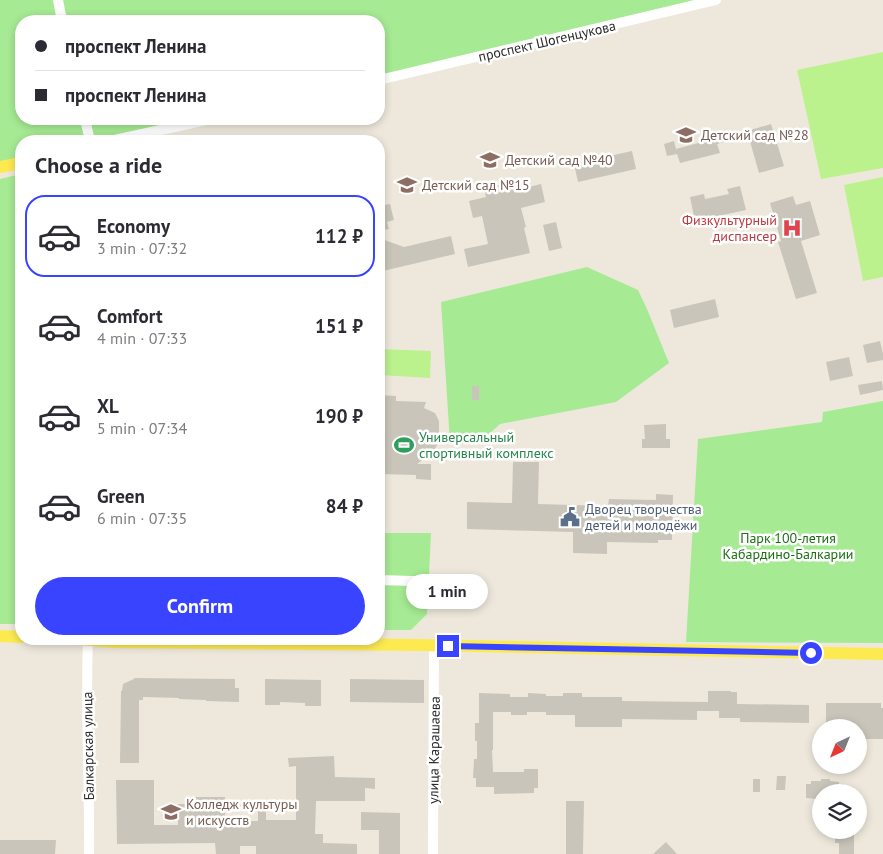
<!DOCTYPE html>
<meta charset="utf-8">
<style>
:root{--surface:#fff;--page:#f2f2f3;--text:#2b2b33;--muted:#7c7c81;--line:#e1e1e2;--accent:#3844ff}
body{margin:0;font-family:"PT Sans",sans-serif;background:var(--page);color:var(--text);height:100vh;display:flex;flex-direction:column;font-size:19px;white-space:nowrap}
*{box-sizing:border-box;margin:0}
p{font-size:16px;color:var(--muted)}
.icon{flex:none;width:28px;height:28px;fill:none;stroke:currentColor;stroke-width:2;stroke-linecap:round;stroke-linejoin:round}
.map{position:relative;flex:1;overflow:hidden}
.drawer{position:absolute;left:15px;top:135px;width:370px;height:510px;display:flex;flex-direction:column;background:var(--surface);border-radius:20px;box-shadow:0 2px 8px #0003}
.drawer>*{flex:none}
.hud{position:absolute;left:15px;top:15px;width:370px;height:110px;border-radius:20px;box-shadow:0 2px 8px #0003;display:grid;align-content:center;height:110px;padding:0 20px;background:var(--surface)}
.needle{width:32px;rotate:223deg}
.fabs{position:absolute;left:812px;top:719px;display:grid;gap:10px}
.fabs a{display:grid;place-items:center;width:55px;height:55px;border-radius:50%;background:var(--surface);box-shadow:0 2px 8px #0003;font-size:25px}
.end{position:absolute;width:22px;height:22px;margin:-11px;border:6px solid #3844ff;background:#fff;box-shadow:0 0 0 2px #fff}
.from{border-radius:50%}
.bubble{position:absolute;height:35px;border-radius:18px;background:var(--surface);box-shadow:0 2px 8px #0003;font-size:16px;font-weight:800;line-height:35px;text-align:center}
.hud b{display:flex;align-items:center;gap:18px;height:48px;font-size:19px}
.hud b+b{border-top:1px solid var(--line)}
.hud i{width:12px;height:12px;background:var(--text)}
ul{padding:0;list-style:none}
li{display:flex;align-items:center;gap:15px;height:82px;margin:0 10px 8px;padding:0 10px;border:2px solid transparent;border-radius:20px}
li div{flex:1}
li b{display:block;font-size:19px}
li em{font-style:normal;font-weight:800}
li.on{border-color:var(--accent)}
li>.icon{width:45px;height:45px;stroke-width:1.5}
h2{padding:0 20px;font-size:22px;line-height:60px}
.primary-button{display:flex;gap:10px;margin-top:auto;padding:10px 20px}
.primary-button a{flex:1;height:58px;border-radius:30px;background:var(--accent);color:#fff;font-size:20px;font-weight:800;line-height:58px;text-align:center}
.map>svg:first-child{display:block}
</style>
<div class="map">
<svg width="883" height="854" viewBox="0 0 883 854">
<rect width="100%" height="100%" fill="#eee8dc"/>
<path fill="#a6ea93" d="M0 0H716L379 80V21H21V119H211L110 141H21V163L0 167Z
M21 174V624H0V179Z
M587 267 638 290 647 309 669 363 616 402 500 424 478 444 450 443 441 302Z
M883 401V643L686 642 698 439 822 422 823 412Z
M379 533H431L427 614 411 630H379Z"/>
<path fill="#bbf28e" d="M883 52V168L821 179 797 70Z
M883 177V277L863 281 844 185Z
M379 349 431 351 430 378 379 375Z"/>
<path fill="#c9c5bb" d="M771 124 784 166 759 173 747 131Z
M725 132 727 141 717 144 720 153 680 163 677 154 667 156 664 144 674 141 676 149 713 139 712 135Z
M632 151 636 169 578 182 574 164Z
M523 180 525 188 541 184 545 202 521 208 526 227 524 228 530 253 468 267 464 249 488 244 482 216 473 218 469 201 486 197 484 188Z
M740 186 746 210 695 221 690 197 704 194 705 199 729 194 727 189Z
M793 196 796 205 810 201 820 235 801 241 817 293 796 299 778 242 781 241 770 203Z
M390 204 394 220 387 222 389 229 379 231V206Z
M556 222 562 248 549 251 543 225Z
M451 236 455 254 383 271 379 251V238L404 247Z
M715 299 719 317 674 328 670 310Z
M880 341 883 354V360L867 363 863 345Z
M849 357 853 376 830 381 826 362Z
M882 381 883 390 860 395 858 385Z
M472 386H479V400H472Z
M379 395 396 396V401L426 402 424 408 435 413 439 421V431L437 445 433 452 417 464H431V480L416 479V475L379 474Z
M666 424V439H670V448H642V439H645L644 425Z
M513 462H539L538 504 608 506 609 499 656 500V494L673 495 672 540H658V543L607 542V554L573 553V532L467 529V502L512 503Z
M134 678 235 679V688H239V702L206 701V700L179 699V698L143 697V700H139V763H120L121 691H122L123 684 125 683 134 679Z
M265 679 321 680V706H305V703L280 702V705H265Z
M350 679 424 680V703L350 702Z
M708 691H731V692H737V704L809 705V723L740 722V718H719V711H697V720L622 719V727H575V715H546V712H527V715H511V712H493V750H492L493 772H524V769H538V788H534V793L494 794V787H476V778H473L474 759H477V741H475V723H479V693L510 694V697H528V693L546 694V696H563V693H582V697H622V701L708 702Z
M826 703H881V708H883V739H859V728H826Z
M334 756 335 777 375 778V789L365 788V801H316L315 834H323V843L357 844V854H256V846H240V854H216L215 843 117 844 116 780H154V825H178V804H188V797H225V822L258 821V810H266V820H296V766L289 767 288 758Z
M777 776H786L785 790H776Z
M753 779H760V792H753Z
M821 779H830V781L839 782V784H844V792H821V797H817V799L806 798V784H811V781H821Z
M566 801H584L583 854H566Z
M361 812 400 813V854H379V830H361Z
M835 830H854V854H839V843H835Z
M0 840H56L55 854H0Z
M666 842 677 854H653Z"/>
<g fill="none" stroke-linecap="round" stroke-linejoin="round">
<path stroke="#fff" stroke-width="10" d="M58 0 62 21
M379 80 716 0
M85 119 90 141
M110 141 211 119
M379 580 413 581H431
M88 640C85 711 90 783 89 854
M433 854 434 646"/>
<path stroke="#fdea51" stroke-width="12" d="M0 167 21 163
M0 636 21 637
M78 639 114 642 419 645 883 654"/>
</g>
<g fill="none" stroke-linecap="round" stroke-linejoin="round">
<path stroke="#3844ff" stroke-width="6" d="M448 646 811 653"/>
</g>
<defs>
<symbol id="school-bare" viewBox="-9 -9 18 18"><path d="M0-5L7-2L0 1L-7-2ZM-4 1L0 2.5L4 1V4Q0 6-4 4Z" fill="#8d6e63" stroke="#fff" stroke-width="2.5" paint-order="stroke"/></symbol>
<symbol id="hospital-bare" viewBox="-9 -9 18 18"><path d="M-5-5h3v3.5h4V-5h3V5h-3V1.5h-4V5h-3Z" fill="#e0444e" stroke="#fff" stroke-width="2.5" paint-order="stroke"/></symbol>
<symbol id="stadium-bare" viewBox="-9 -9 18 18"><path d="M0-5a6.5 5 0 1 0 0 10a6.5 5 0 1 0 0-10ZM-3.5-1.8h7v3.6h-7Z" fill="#2e9e5b" stroke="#fff" stroke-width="2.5" paint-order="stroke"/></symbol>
<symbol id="civic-bare" viewBox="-9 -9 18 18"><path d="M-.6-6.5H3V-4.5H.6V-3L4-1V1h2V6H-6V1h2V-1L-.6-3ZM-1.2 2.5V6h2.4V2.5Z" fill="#5c6f8a" stroke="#fff" stroke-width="2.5" paint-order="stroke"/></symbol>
<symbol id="university-bare" viewBox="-9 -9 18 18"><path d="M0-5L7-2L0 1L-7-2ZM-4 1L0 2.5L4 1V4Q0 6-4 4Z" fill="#8d6e63" stroke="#fff" stroke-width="2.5" paint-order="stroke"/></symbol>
</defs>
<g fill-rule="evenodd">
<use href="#school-bare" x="672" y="121" width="28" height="28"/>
<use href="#school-bare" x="476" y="146" width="28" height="28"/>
<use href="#school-bare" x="393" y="171" width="28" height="28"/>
<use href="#hospital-bare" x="778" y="214" width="28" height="28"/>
<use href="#stadium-bare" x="390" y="431" width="28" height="28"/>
<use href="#civic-bare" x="556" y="503" width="28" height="28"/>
<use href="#university-bare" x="157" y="798" width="28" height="28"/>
</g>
<g text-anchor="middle" stroke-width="5" stroke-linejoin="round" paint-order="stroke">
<g font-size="14" fill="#2b2b2b" stroke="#fff">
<text transform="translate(547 41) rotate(-13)" y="5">проспект Шогенцукова</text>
<text transform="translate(88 746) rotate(-91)" y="5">Балкарская улица</text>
<text transform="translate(434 750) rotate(-89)" y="5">улица Карашаева</text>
</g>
<g font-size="14" fill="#785e54" stroke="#fff" text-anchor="start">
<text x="701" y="140">Детский сад №28</text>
<text x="505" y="165">Детский сад №40</text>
<text x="422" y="190">Детский сад №15</text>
<text x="186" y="809">Колледж культуры<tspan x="186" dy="16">и искусств</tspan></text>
</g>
<g font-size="14" fill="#be3a42" stroke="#fff" text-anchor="end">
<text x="777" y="225">Физкультурный<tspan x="777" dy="16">диспансер</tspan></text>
</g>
<g font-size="14" fill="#27864d" stroke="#fff" text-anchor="start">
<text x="419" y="442">Универсальный<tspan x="419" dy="16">спортивный комплекс</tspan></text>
</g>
<g font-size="14" fill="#4e5e75" stroke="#fff" text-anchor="start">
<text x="585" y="514">Дворец творчества<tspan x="585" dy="16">детей и молодёжи</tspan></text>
</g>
<g font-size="14" fill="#1b6f13" stroke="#fff">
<text x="788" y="543">Парк 100-летия<tspan x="788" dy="16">Кабардино-Балкарии</tspan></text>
</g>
</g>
</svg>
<div class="fabs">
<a><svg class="needle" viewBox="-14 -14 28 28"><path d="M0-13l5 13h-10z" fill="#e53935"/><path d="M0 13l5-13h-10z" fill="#7c7c81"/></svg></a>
<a><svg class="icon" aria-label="layers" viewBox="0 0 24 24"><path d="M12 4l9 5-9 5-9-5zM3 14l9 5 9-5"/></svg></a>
</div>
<i class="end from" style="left:811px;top:653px"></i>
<i class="end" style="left:448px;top:646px"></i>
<div class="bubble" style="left:406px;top:574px;width:82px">1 min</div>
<div class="hud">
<b><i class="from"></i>проспект Ленина</b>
<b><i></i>проспект Ленина</b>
</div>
<section class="drawer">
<h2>Choose a ride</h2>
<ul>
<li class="on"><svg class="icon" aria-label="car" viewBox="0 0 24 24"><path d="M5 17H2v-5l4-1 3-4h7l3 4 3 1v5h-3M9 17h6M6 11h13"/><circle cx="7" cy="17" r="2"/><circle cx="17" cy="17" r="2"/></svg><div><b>Economy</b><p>3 min · 07:32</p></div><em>112 ₽</em></li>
<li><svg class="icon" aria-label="car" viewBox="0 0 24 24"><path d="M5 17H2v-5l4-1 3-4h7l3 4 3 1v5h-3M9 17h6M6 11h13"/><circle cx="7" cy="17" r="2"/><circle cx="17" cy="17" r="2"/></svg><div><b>Comfort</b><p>4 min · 07:33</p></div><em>151 ₽</em></li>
<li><svg class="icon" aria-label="car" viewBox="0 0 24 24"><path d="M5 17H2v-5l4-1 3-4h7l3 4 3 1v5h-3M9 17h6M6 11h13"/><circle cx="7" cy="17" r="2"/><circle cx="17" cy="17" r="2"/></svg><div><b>XL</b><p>5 min · 07:34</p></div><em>190 ₽</em></li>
<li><svg class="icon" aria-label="car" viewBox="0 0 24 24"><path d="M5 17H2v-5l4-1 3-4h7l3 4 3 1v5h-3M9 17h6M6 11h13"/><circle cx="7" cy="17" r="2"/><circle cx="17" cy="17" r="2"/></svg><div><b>Green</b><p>6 min · 07:35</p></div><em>84 ₽</em></li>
</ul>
<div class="primary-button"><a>Confirm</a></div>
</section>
</div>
